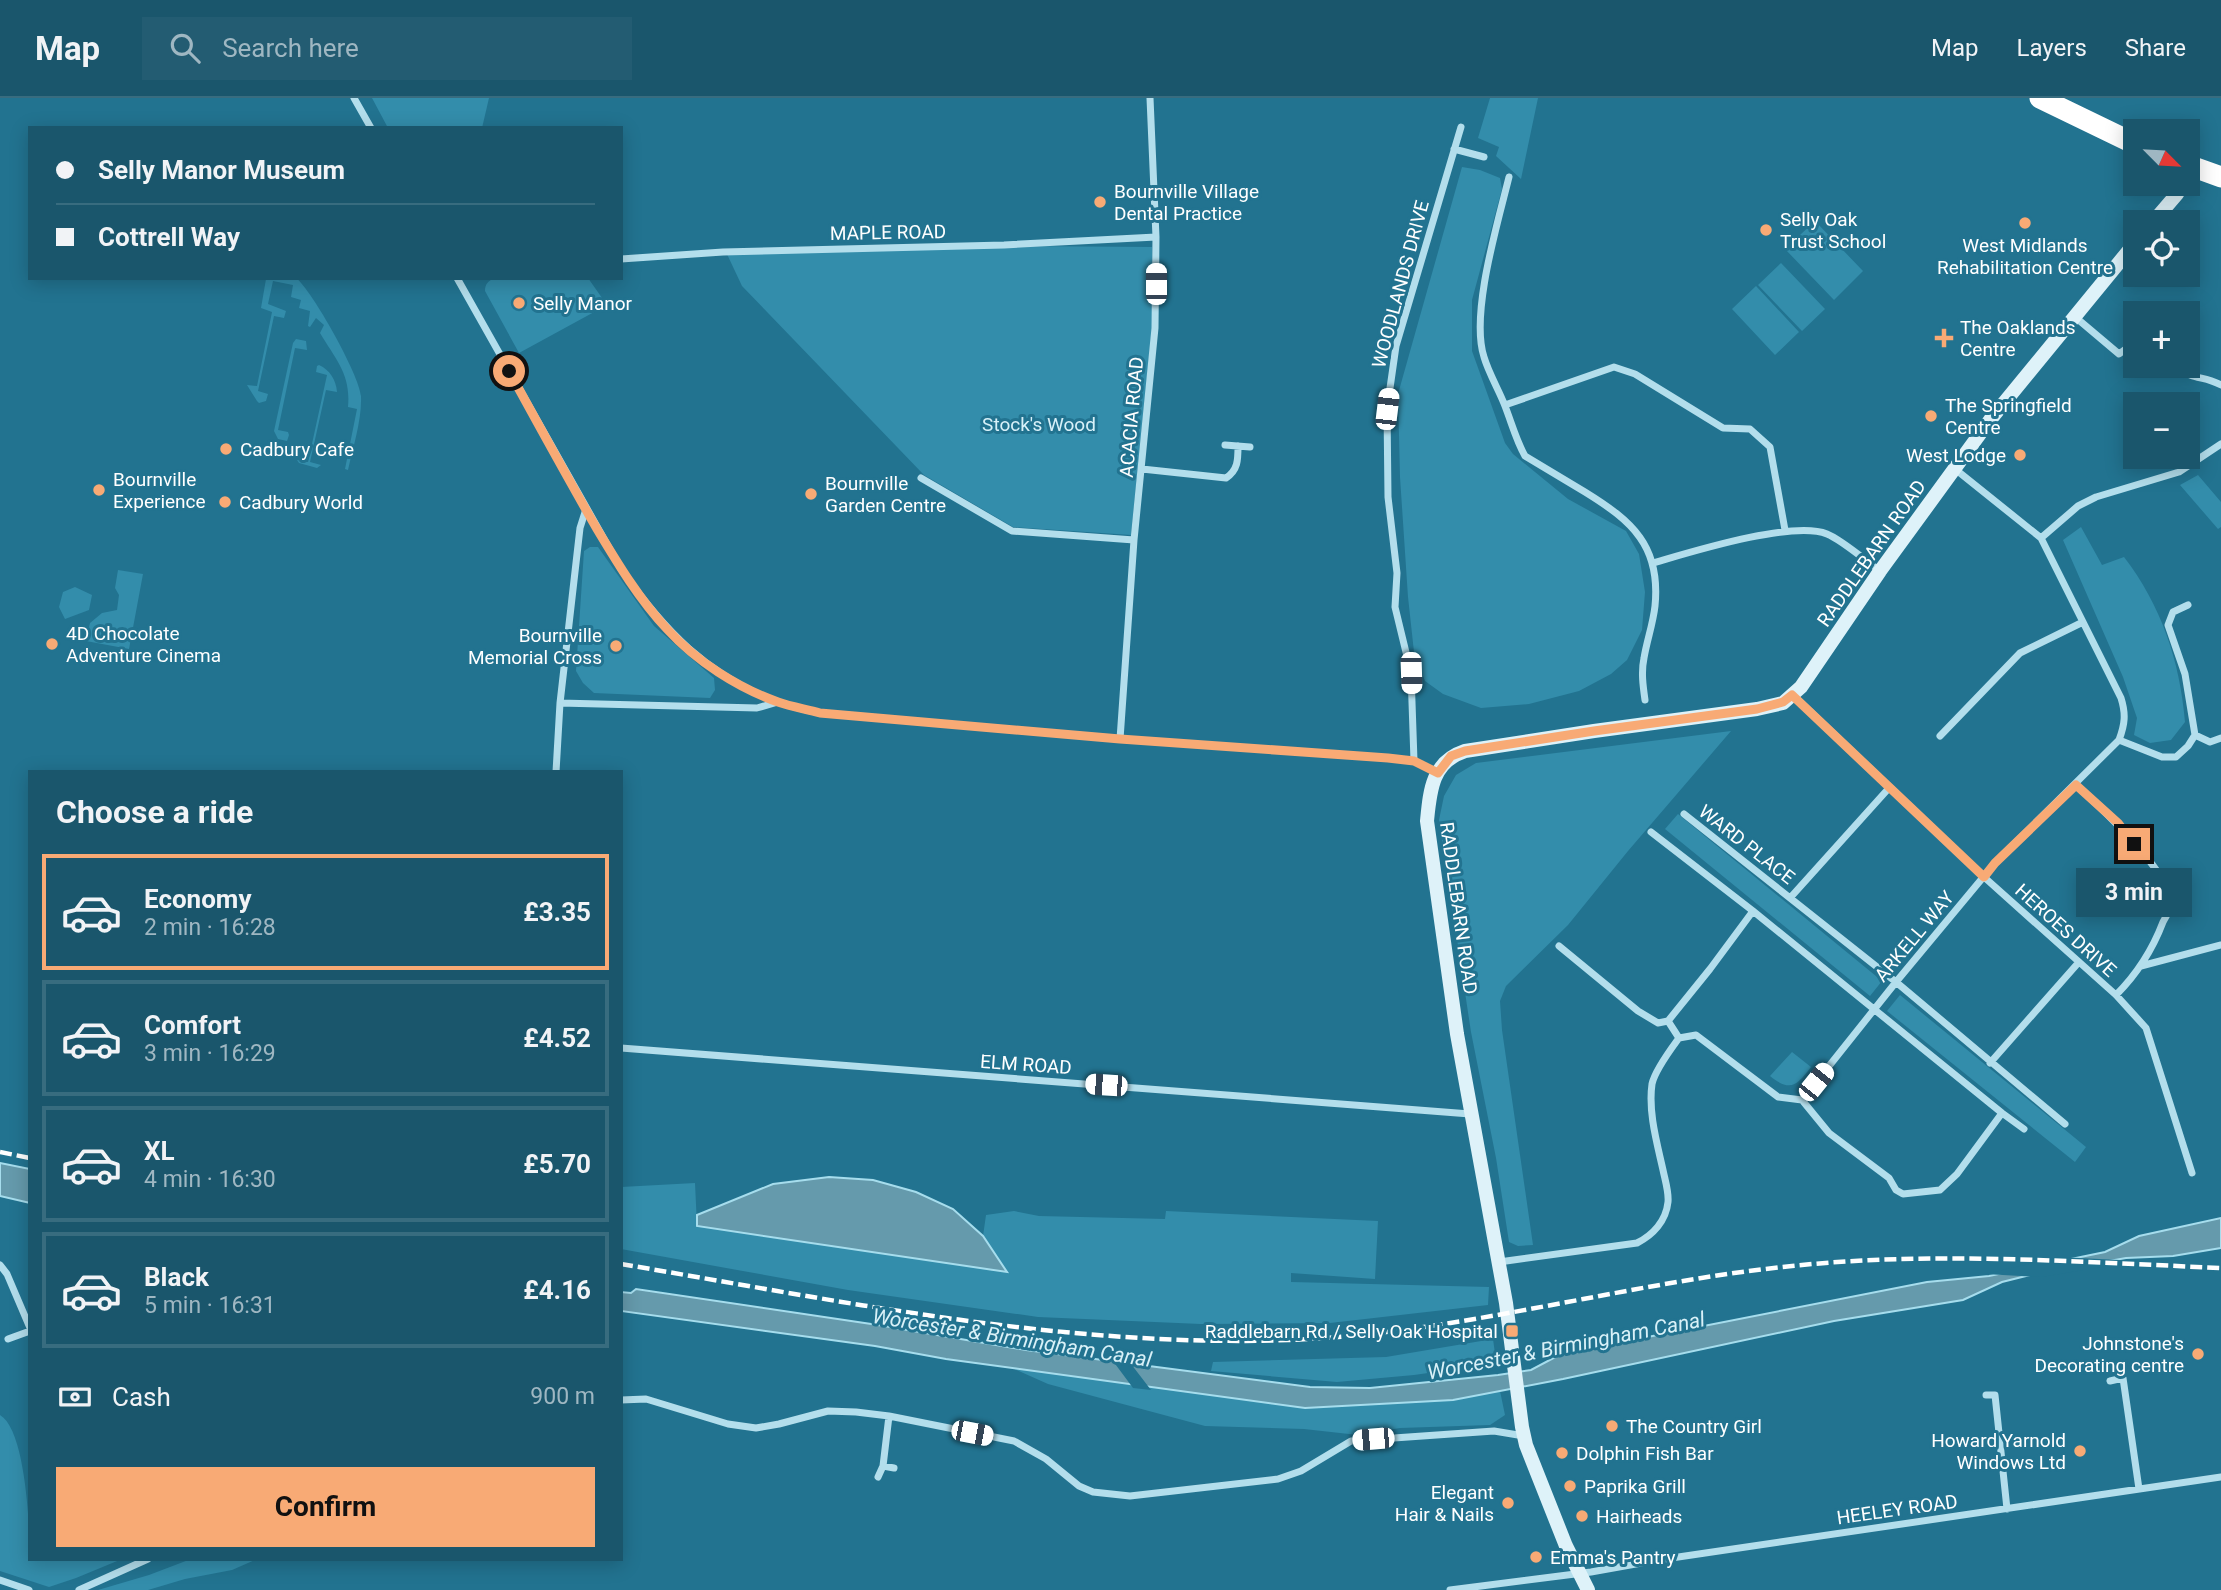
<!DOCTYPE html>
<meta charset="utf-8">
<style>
:root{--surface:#1a566c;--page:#235c72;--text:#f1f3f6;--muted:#9fb7c2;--line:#386c7f;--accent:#f8aa75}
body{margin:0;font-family:Roboto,sans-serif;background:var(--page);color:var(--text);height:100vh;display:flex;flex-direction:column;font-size:26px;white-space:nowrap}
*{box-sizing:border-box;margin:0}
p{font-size:23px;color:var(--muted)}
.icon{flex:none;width:38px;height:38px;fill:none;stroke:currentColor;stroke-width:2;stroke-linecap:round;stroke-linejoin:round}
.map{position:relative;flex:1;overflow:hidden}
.details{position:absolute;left:28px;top:672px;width:595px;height:791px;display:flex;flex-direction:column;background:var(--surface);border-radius:0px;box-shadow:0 4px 18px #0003}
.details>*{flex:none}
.guide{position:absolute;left:28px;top:28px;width:595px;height:154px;border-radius:0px;box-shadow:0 4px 18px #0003;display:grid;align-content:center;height:154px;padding:0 28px;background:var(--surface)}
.needle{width:46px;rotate:114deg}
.buttons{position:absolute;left:2123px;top:21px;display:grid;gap:14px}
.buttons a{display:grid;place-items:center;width:77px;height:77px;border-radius:0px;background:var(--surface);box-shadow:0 4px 18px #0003;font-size:35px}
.end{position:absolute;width:32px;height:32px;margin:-16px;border:9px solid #f8aa75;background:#111;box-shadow:0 0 0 4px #111}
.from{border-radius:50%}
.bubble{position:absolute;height:49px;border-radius:0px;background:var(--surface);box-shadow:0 4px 18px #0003;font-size:23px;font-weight:700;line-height:49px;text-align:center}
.car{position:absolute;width:21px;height:42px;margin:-21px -10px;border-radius:9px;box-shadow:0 0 5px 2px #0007;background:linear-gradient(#fff 24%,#345 0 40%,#fff 0 76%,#345 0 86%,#fff 0)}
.guide b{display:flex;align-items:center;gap:24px;height:66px;font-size:26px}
.guide b+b{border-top:2px solid var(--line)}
.guide i{width:18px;height:18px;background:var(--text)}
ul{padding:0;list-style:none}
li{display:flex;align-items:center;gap:21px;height:116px;margin:0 14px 10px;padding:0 14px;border:4px solid var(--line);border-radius:0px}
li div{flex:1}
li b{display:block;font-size:26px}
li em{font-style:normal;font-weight:700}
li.current{border-color:var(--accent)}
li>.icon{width:63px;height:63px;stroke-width:1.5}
h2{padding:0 28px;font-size:32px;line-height:84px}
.pay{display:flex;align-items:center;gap:18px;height:77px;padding:0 28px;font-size:26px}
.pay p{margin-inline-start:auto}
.primary-button{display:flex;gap:14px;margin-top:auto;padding:14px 28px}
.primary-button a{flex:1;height:80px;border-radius:0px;background:var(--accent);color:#111;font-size:28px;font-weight:700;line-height:80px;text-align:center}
header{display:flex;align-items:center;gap:42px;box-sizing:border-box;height:98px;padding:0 35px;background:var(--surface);border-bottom:2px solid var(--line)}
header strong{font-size:33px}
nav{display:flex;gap:38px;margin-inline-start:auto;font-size:24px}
.search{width:490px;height:63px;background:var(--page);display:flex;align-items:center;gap:18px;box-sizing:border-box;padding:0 24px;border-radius:0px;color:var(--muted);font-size:26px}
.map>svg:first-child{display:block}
</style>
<header>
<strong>Map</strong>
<div class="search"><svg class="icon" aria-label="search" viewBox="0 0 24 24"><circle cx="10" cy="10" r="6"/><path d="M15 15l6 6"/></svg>Search here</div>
<nav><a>Map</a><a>Layers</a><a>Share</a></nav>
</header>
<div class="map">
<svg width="2221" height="1492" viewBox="0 0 2221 1492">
<rect width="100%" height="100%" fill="#227390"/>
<path fill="#338dab" d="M372 0H489L482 30H388Z
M1490 0H1538L1521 81 1496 58 1499 49 1478 40Z
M1462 69 1480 72 1500 80 1502 91 1472 202V253L1505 345 1513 356 1568 401 1626 433 1639 456 1645 494 1642 532 1627 562 1611 576 1579 593 1529 606 1481 610 1443 596 1425 583 1414 554 1408 499 1400 379 1398 296Z
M1815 123 1863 173 1834 202 1785 151Z
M1006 148 1152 149V230L1131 437 1013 429 924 377 742 188 726 154Z
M1781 165 1825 211 1802 233 1758 187Z
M296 180C312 192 360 278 361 298 362 322 353 349 348 372L345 371 357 311 348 309C351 276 336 262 320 235L324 227 316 220 310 229 308 228 310 213 299 210 301 202 291 199 293 187 273 183 268 206 286 213 284 220 274 218 258 293 268 296 266 303 259 305 257 303 247 287 257 288 272 214 261 210 266 181Z
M495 180H588L607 207 519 255 485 193C485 186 488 183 495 180Z
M1756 188 1799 234 1775 257 1732 211Z
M296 241 306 243 307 252 295 250 278 332 288 334 289 337 287 343 278 341 274 333 293 245Z
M319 267C330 272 336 282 337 294L326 292 310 364 321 367 317 370 299 365 297 362 308 364 327 277 316 274 317 268Z
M2198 377 2221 404V429L2218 431 2180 387Z
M2081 429 2102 467 2124 459C2161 507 2180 563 2185 624L2171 642 2150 645 2134 637 2137 620 2123 579 2063 442Z
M590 449H598L654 528 714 580 715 592 710 600 594 595 583 585 576 573 584 453Z
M118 472 143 476 129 551 86 543 90 525 102 515 117 512 119 497 115 490Z
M75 489 92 497 89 512 65 521 59 509 63 494Z
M1731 633 1628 753 1568 827 1506 888 1500 903 1502 932 1533 1147 1518 1148 1509 1144 1496 1060 1471 934 1439 722 1444 698 1456 677 1476 665Z
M1678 716 1882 883 1870 898 1665 731Z
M1900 897 2086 1049 2075 1064 1887 913Z
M1792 954 1811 969C1797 987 1791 995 1770 978Z
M695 1085 697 1128 1006 1174 983 1138 986 1117 1014 1113 1039 1118 1165 1121 1166 1113 1378 1123 1375 1181 1291 1175V1184L1489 1189 1488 1207 1330 1225 1201 1226 1038 1219 848 1192 621 1151V1089Z
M1493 1241 1497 1270 1477 1268 1414 1277 1337 1284 1211 1273 1213 1264 1386 1259Z
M1012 1270 1305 1310 1453 1302 1500 1293 1505 1317 1490 1327 1400 1330 1358 1337 1304 1331 1205 1328 1048 1286Z
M0 1317C26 1332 30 1432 30 1461H122L76 1480 49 1489 0 1473Z
M191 1461H257L232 1472 185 1481 148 1492H98L149 1477Z"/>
<path fill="#659aac" stroke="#a6dded" stroke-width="2" d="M0 1065 30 1071V1105L0 1098Z
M829 1079 873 1082 916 1094 953 1111 983 1138 1007 1174 697 1128V1117L773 1086Z
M2221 1120V1150L2173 1158 2126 1160 2030 1177 2002 1184 1963 1202 1834 1223 1563 1281 1453 1302 1305 1310 946 1261 875 1248 621 1213V1194L631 1195 636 1191 878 1227 1026 1252 1310 1289 1370 1290 1498 1277 1531 1272 1561 1256 1927 1184 1989 1178 2105 1154 2139 1138Z"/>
<path fill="#227390" d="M2059 1159 2139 1163 2041 1179 1985 1176Z
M1110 1259 1128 1262 1151 1292 1133 1290Z"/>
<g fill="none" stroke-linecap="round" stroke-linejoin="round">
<path stroke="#b3deec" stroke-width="7" d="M354 0 371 30
M1454 51 1484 59
M1509 79C1498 124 1470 216 1484 259 1489 276 1499 292 1505 308 1512 326 1516 342 1525 358 1545 370 1565 382 1585 394 1632 423 1661 448 1655 508 1653 526 1647 542 1644 560 1641 574 1643 588 1645 602
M621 161 723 154 1004 147 1156 139
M457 180 621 471C663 531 707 578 778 604 791 609 806 612 820 615L1120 641 1388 660 1414 663 1438 675
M2074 218 2119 256 2135 244
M2177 268C2193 283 2202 277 2221 287
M1505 307 1614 269 1635 276 1723 330 1750 331 1770 349 1785 432
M1225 347 1250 349
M1142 371 1226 380C1238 372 1238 362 1238 348
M921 380 1012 433 1134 442
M2041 440 2078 408 2096 399 2179 374 2221 346
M1653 465C1691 454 1793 422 1827 436 1842 442 1866 463 1880 473
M1793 597 1984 779 2116 897 2146 930 2192 1075
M560 605 757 610 778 604
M2195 637 2210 644 2221 640
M1940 638 2020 555 2083 524
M1120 641 1134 442 1155 230 1156 139 1150 0
M2119 642 2162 659H2176L2188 648 2195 637 2185 576 2168 527 2173 514 2188 507
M1414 663 1411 575 1395 509 1397 475 1388 399 1387 311 1396 248 1461 29
M556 674 560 605 580 430 586 411
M2076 687C2099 708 2170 774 2171 804 2171 810 2166 819 2163 824 2152 853 2138 875 2116 897
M1684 716 1896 884 2065 1026
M1651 734 1753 813
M1790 800 1889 690
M1559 848 1638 913 1658 925 1668 923 1679 940 1696 937 1778 999 1802 1002 1829 1035 1889 1080 1896 1092 1903 1096 1940 1092 1957 1076 2002 1015 1753 813 1710 871 1668 923
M2141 868 2221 847
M621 950 1470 1016
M1990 965 2079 864
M1802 1002 1896 884 1995 765 2119 642C2125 626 2126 616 2121 600L2041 440 1955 371
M2002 1015 2024 1031
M1499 1164 1637 1145C1653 1137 1666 1123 1668 1104 1669 1094 1665 1082 1663 1072 1657 1045 1648 1014 1652 986 1655 972 1671 951 1679 940
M0 1167 7 1176 30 1230
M8 1241 30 1233
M2110 1283 2123 1280 2139 1391
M1986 1297H1995L2007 1411
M621 1302 646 1301 728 1326 756 1330 779 1326 828 1313 856 1314 889 1318 1014 1343 1046 1361 1079 1388 1093 1394 1130 1398 1278 1381 1301 1373 1351 1343 1494 1333 1524 1338
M883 1368 889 1318
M878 1379 883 1368 894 1370
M0 1482 29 1492
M79 1492 148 1461
M1450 1492 1591 1474 1658 1462 2221 1379"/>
<path stroke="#def2f9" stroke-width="14" d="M2153 124 2177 96 2183 86
M1588 1492 1566 1448 1526 1347 1522 1329 1506 1205 1457 936 1427 723C1430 692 1432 664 1465 653L1594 633 1757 611 1783 605 1801 589 1880 473 1990 322 2135 145"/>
<path stroke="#fff" stroke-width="21" d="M2040 0 2135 46
M2188 67 2221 79"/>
<path stroke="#fff" stroke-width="4.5" stroke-dasharray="12 5" stroke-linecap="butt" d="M0 1054 30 1060
M621 1166C841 1203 1064 1250 1288 1242 1458 1236 1623 1185 1792 1168 1935 1153 2078 1164 2221 1170"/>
</g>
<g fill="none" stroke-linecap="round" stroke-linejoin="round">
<path stroke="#f8aa75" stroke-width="9" d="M509 273C538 326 567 379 597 431 618 466 639 501 667 531 696 563 738 590 778 604 792 609 806 611 820 615L1120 641 1388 660 1414 663 1438 675 1451 658 1465 653 1594 633 1757 611 1783 604 1792 597 1984 779 1995 765 2076 687 2118 725 2134 746"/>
</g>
<g fill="#f8aa75" stroke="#227390" stroke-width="2.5">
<circle cx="1100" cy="104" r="7"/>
<circle cx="2025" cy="125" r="7"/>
<circle cx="1766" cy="132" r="7"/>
<circle cx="519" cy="205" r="7"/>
<path d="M1940.5 229.5h7v7h7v7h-7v7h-7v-7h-7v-7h7z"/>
<circle cx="1931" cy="318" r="7"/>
<circle cx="226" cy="351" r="7"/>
<circle cx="2020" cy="357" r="7"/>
<circle cx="99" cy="392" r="7"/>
<circle cx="811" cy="396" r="7"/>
<circle cx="225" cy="404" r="7"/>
<circle cx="52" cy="546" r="7"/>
<circle cx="616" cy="548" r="7"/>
<rect x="1505" y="1226" width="14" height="14" rx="3.5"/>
<circle cx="2198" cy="1256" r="7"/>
<circle cx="1612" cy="1328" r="7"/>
<circle cx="2080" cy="1353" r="7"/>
<circle cx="1562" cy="1355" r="7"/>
<circle cx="1570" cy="1388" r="7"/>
<circle cx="1508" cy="1405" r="7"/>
<circle cx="1582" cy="1418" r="7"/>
<circle cx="1536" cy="1459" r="7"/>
</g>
<g text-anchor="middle" stroke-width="6" stroke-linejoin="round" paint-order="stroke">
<g font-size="19" fill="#fff" stroke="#227390" text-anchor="start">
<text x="1114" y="100">Bournville Village<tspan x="1114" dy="22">Dental Practice</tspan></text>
<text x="1780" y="128">Selly Oak<tspan x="1780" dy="22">Trust School</tspan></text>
<text x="2025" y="154" text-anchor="middle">West Midlands<tspan x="2025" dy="22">Rehabilitation Centre</tspan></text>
<text x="533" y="212">Selly Manor</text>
<text x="1960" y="236">The Oaklands<tspan x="1960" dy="22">Centre</tspan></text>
<text x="1945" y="314">The Springfield<tspan x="1945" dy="22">Centre</tspan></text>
<text x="240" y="358">Cadbury Cafe</text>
<text x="2006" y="364" text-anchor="end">West Lodge</text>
<text x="113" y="388">Bournville<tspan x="113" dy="22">Experience</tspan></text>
<text x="825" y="392">Bournville<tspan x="825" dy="22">Garden Centre</tspan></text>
<text x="239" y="411">Cadbury World</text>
<text x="66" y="542">4D Chocolate<tspan x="66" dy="22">Adventure Cinema</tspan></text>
<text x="602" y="544" text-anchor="end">Bournville<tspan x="602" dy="22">Memorial Cross</tspan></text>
<text x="1498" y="1240" text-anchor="end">Raddlebarn Rd / Selly Oak Hospital</text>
<text x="2184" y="1252" text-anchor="end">Johnstone's<tspan x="2184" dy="22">Decorating centre</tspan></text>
<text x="1626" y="1335">The Country Girl</text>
<text x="2066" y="1349" text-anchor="end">Howard Yarnold<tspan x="2066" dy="22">Windows Ltd</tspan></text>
<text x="1576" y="1362">Dolphin Fish Bar</text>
<text x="1584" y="1395">Paprika Grill</text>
<text x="1494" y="1401" text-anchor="end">Elegant<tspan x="1494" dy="22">Hair &amp; Nails</tspan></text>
<text x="1596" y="1425">Hairheads</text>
<text x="1550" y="1466">Emma's Pantry</text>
</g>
<g font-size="19" fill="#fff" stroke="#227390">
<text transform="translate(888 134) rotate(-1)" y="7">MAPLE ROAD</text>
<text transform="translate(1400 186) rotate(-75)" y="7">WOODLANDS DRIVE</text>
<text transform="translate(1131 319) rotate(-85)" y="7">ACACIA ROAD</text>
<text transform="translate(1871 455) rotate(-55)" y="7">RADDLEBARN ROAD</text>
<text transform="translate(1747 746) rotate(38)" y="7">WARD PLACE</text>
<text transform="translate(1459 810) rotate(82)" y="7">RADDLEBARN ROAD</text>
<text transform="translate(2066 832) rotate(42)" y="7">HEROES DRIVE</text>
<text transform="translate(1914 838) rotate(-50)" y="7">ARKELL WAY</text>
<text transform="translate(1026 966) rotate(4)" y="7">ELM ROAD</text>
<text transform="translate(1897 1411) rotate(-8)" y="7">HEELEY ROAD</text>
</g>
<g font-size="19" fill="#d8f1f9" stroke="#227390">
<text x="1039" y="333">Stock's Wood</text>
</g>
<g font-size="21" font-style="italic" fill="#d9f1f8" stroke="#227390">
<text transform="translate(1012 1240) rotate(9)" y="7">Worcester &amp; Birmingham Canal</text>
<text transform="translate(1566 1248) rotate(-11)" y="7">Worcester &amp; Birmingham Canal</text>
</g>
</g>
</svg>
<div class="buttons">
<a><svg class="needle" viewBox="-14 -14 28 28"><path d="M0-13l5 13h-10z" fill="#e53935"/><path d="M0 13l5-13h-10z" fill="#9fb7c2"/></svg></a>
<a><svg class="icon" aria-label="locate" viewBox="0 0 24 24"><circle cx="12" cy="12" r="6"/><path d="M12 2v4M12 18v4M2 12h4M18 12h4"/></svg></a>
<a>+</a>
<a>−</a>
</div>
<i class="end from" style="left:509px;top:273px"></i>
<i class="end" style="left:2134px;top:746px"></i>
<div class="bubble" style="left:2076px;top:770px;width:116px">3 min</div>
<i class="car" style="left:1156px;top:186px;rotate:0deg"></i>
<i class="car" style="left:1387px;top:311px;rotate:7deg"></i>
<i class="car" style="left:1411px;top:575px;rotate:178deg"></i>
<i class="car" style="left:1816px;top:984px;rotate:39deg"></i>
<i class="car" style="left:1106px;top:987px;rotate:274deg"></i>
<i class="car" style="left:972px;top:1335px;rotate:101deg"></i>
<i class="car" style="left:1373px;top:1341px;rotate:265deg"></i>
<div class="guide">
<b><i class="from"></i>Selly Manor Museum</b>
<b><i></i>Cottrell Way</b>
</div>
<section class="details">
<h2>Choose a ride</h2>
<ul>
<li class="current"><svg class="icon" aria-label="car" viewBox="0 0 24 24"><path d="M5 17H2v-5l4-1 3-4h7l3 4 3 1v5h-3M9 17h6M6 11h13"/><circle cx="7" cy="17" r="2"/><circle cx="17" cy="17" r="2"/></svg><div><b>Economy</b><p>2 min · 16:28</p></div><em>£3.35</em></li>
<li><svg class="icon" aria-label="car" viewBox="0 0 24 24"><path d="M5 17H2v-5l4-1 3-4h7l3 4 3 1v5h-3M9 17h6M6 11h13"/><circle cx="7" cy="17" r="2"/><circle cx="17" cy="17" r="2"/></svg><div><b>Comfort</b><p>3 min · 16:29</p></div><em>£4.52</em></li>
<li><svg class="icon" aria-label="car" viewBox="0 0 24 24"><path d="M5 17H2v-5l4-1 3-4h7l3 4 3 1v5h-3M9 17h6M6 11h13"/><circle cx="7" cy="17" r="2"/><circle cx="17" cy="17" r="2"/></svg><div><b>XL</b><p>4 min · 16:30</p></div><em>£5.70</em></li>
<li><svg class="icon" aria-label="car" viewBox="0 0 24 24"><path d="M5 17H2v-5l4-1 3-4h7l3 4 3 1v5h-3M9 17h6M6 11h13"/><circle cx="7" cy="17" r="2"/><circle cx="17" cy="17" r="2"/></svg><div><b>Black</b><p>5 min · 16:31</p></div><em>£4.16</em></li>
</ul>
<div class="pay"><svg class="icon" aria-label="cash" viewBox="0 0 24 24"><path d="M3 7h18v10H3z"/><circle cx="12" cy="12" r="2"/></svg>Cash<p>900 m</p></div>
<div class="primary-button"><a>Confirm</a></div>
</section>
</div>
